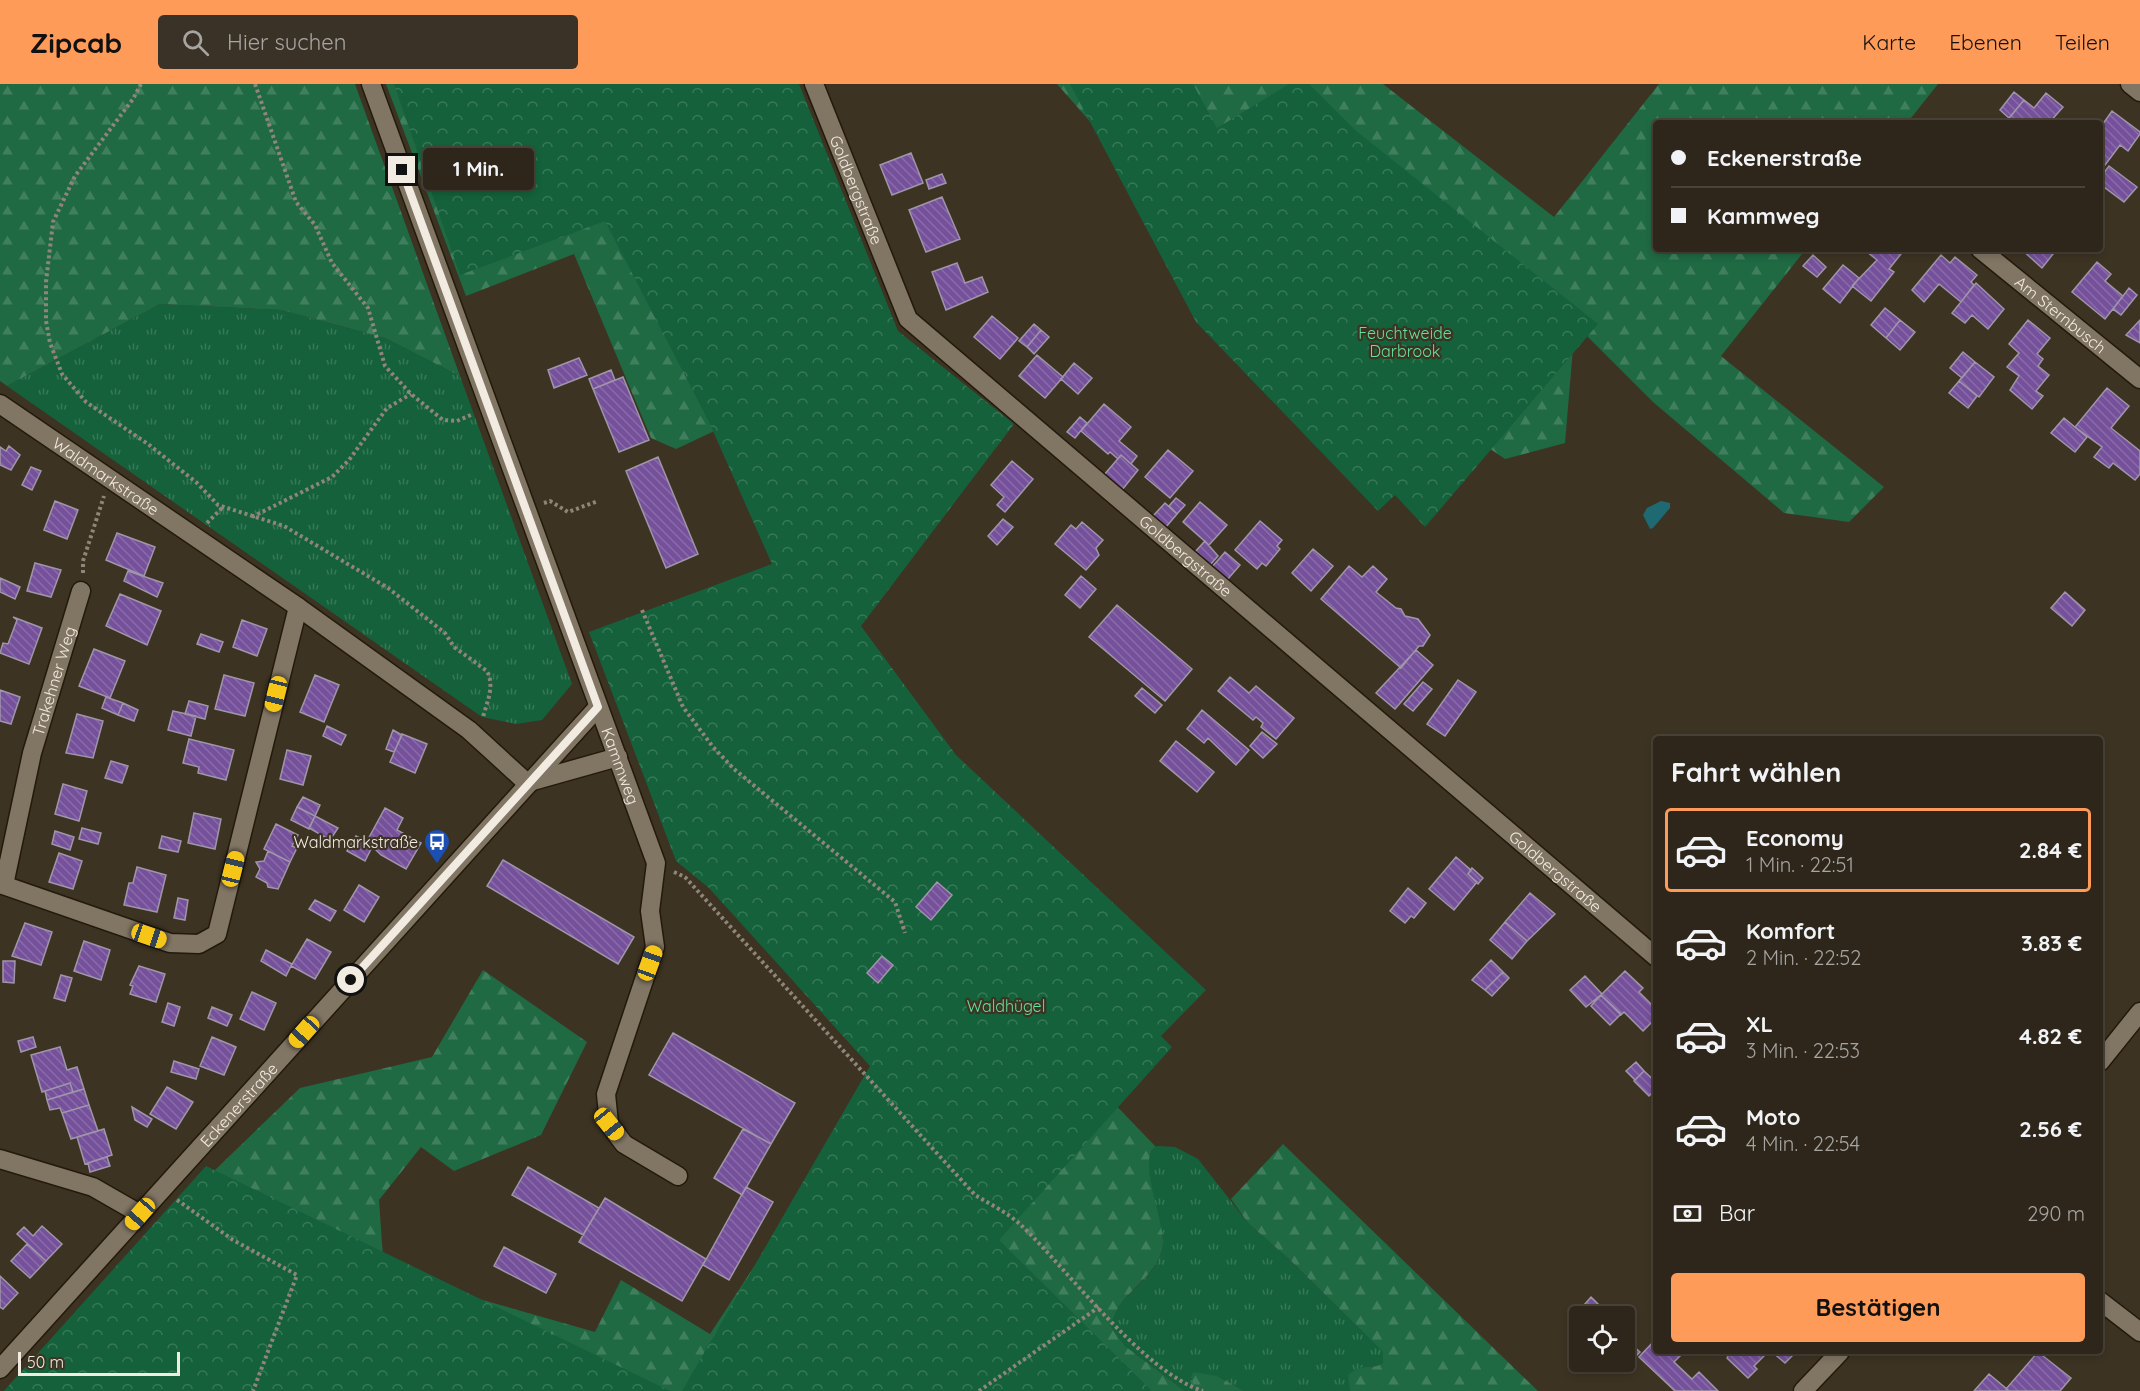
<!DOCTYPE html>
<html lang="de">
<meta charset="utf-8">
<style>
:root{--surface:#2e261a;--page:#3a3227;--text:#f1f3f6;--muted:#a7a5a2;--line:#494339;--accent:#fe9b58}
body{margin:0;font-family:Quicksand,sans-serif;background:var(--page);color:var(--text);height:100vh;display:flex;flex-direction:column;font-size:22px;white-space:nowrap}
*{box-sizing:border-box;margin:0}
p{font-size:20px;color:var(--muted)}
.icon{flex:none;width:33px;height:33px;fill:none;stroke:currentColor;stroke-width:2;stroke-linecap:round;stroke-linejoin:round}
.map{position:relative;flex:1;overflow:hidden}
.drawer{position:absolute;left:1653px;top:652px;width:450px;height:618px;display:flex;flex-direction:column;background:var(--surface);border-radius:6px;box-shadow:0 3px 9px #0003,0 0 0 2px var(--line)}
.drawer>*{flex:none}
.hud{position:absolute;left:1653px;top:36px;width:450px;height:132px;border-radius:6px;box-shadow:0 3px 9px #0003,0 0 0 2px var(--line);display:grid;align-content:center;height:132px;padding:0 18px;background:var(--surface)}
.controls{position:absolute;left:1569px;top:1222px;display:grid;gap:12px}
.controls a{display:grid;place-items:center;width:66px;height:66px;border-radius:6px;background:var(--surface);box-shadow:0 3px 9px #0003,0 0 0 2px var(--line);font-size:30px}
.scale{position:absolute;left:18px;bottom:15px;width:162px;box-sizing:border-box;padding-left:6px;border:3px solid #f2ebe1;border-top:0;font-size:16px;line-height:21px;white-space:nowrap;color:#f2ebe1;-webkit-text-stroke:4px #3d3323;paint-order:stroke}
.end{position:absolute;width:27px;height:27px;margin:-14px;border:8px solid #f2ebe1;background:#111;box-shadow:0 0 0 3px #111}
.from{border-radius:50%}
.bubble{position:absolute;height:42px;border-radius:6px;background:var(--surface);box-shadow:0 3px 9px #0003,0 0 0 2px var(--line);font-size:20px;font-weight:700;line-height:42px;text-align:center}
.car{position:absolute;width:18px;height:36px;margin:-18px -9px;border-radius:8px;box-shadow:0 0 4px 2px #0007;background:linear-gradient(#f5c518 24%,#345 0 40%,#f5c518 0 76%,#345 0 86%,#f5c518 0)}
.hud b{display:flex;align-items:center;gap:21px;height:57px;font-size:22px}
.hud b+b{border-top:2px solid var(--line)}
.hud i{width:15px;height:15px;background:var(--text)}
ul{padding:0;list-style:none}
li{display:flex;align-items:center;gap:18px;height:84px;margin:0 12px 9px;padding:0 6px;border:3px solid transparent;border-radius:6px}
li div{flex:1}
li b{display:block;font-size:22px}
li em{font-style:normal;font-weight:700}
li.current{border-color:var(--accent)}
li>.icon{width:54px;height:54px;stroke-width:1.5}
h2{padding:0 18px;font-size:27px;line-height:72px}
.pay{display:flex;align-items:center;gap:15px;height:66px;padding:0 18px;font-size:22px}
.pay p{margin-inline-start:auto}
.button{display:flex;gap:12px;margin-top:auto;padding:12px 18px}
.button a{flex:1;height:69px;border-radius:6px;background:var(--accent);color:#111;font-size:24px;font-weight:700;line-height:69px;text-align:center}
header{display:flex;align-items:center;gap:36px;box-sizing:border-box;height:84px;padding:0 30px;background:var(--accent);color:#111}
header strong{font-size:28px}
nav{display:flex;gap:33px;margin-inline-start:auto;font-size:21px}
.search{width:420px;height:54px;background:var(--page);display:flex;align-items:center;gap:15px;box-sizing:border-box;padding:0 21px;border-radius:6px;color:var(--muted);font-size:22px}
.map>svg:first-child{display:block}
</style>
<header>
<strong>Zipcab</strong>
<div class="search"><svg class="icon" aria-label="search" viewBox="0 0 24 24"><circle cx="10" cy="10" r="6"/><path d="M15 15l6 6"/></svg>Hier suchen</div>
<nav><a>Karte</a><a>Ebenen</a><a>Teilen</a></nav>
</header>
<div class="map">
<svg width="2140" height="1307" viewBox="0 0 2140 1307">
<defs>
<pattern id="grass-tufts" width="24" height="20" patternUnits="userSpaceOnUse" patternTransform="scale(1.5)"><rect width="24" height="20" fill="#14613b"/><path d="M3 7l-1-3M5 7V3M7 7l1-3M15 17l-1-3M17 17v-4M19 17l1-3" fill="none" stroke="#377857"/></pattern>
<pattern id="forest-firs" width="22" height="20" patternUnits="userSpaceOnUse" patternTransform="scale(1.5)"><rect width="22" height="20" fill="#1f6943"/><path d="M5 1l3.5 6h-7zM16 11l3.5 6h-7z" fill="#407f5e"/></pattern>
<pattern id="park-crowns" width="20" height="18" patternUnits="userSpaceOnUse" patternTransform="scale(1.5)"><rect width="20" height="18" fill="#14613b"/><path d="M2 6a3 3 0 1 1 6 0M12 15a3 3 0 1 1 6 0" fill="none" stroke="#377857"/></pattern>
<pattern id="building-back-hatch" width="6" height="6" patternUnits="userSpaceOnUse" patternTransform="scale(1.5)"><rect width="6" height="6" fill="#76519b"/><path d="M-1 5l2 2M0 0l6 6M5-1l2 2" fill="none" stroke="#8a6aa9"/></pattern>
</defs>
<rect width="100%" height="100%" fill="#3d3323"/>
<path fill="url(#grass-tufts)" d="M160 220 281 226 385 254 460 292 572 600 542 636 516 640 482 633 7 302Z
M1157 1062 1175 1063 1198 1075 1248 1139 1290 1176 1383 1268V1279C1371 1287 1365 1277 1349 1291L1350 1307H1244L1217 1292 1191 1294 1195 1307H1185L1125 1262 1110 1241C1113 1236 1115 1229 1118 1224 1132 1203 1161 1187 1163 1160 1164 1135 1135 1075 1157 1062Z"/>
<path fill="url(#forest-firs)" d="M0 0H355L460 292 385 254 281 226 160 220 7 302 0 297Z
M386 0H796L838 289 676 365 651 354 574 170 466 212Z
M1057 0H1383L1554 133 1659 0H1938L1907 39H1656V165H1806L1721 272 1884 403 1849 438 1784 429 1653 318 1575 240 1565 359 1505 375 1471 352 1172 75 1101 50Z
M483 886 587 958 541 1051 454 1087 421 1063 379 1116 384 1188 595 1248 621 1196 710 1250 846 1042 1104 1009 1156 1063C1136 1074 1165 1137 1163 1160 1161 1187 1131 1203 1118 1224 1115 1229 1113 1236 1110 1241L1125 1262 1185 1307H4L136 1162 300 1004 432 973Z
M1283 1060 1538 1307H1350L1348 1291C1365 1277 1371 1287 1383 1279V1268L1290 1176 1248 1139 1231 1115Z
M1193 1288 1217 1292 1244 1307H1195L1191 1294Z"/>
<path fill="url(#park-crowns)" d="M394 0H799L898 247 1014 340 861 542 956 671 1206 906 1161 952 1172 963 999 1156 1152 1307H682L870 982 709 804 676 777 589 548 772 480 709 338 605 137 460 191Z
M1070 0H1193L1217 44 1289 0H1309L1355 46 1598 240 1425 443 1395 411 1378 427 1196 238Z
M206 1082 670 1307H4Z"/>
<path fill="#1e6972" d="M1661 417 1670 419V424L1653 444 1650 445 1643 431 1647 424Z"/>
<path fill="url(#building-back-hatch)" stroke="#9f96a9" stroke-width="1.5" d="M2014 8 2024 16 2009 34 2000 26Z
M2046 9 2063 23 2049 39 2006 38 2024 16 2034 24Z
M2112 27 2140 48V50L2128 67 2120 61 2102 85 2100 83V44Z
M911 69 923 99 892 111 880 81Z
M2109 82 2137 103 2124 118 2100 100V94Z
M942 90 946 99 929 105 926 96Z
M942 113 960 155 926 168 909 126Z
M1870 165H1905L1889 185 1894 188 1871 217 1852 202 1877 176 1867 168Z
M2021 165H2057L2042 184Z
M1813 171 1826 183 1817 193 1803 182Z
M1941 171 1950 179 1955 173 1977 191 1971 198 1974 201 1961 218 1939 200 1924 218 1912 206Z
M2097 178 2111 190 2105 197 2123 212 2105 235 2072 208Z
M957 179 965 199 982 193 988 208 946 226 932 188Z
M1843 181 1859 194 1840 219 1823 205Z
M1976 199 2004 225 1988 245 1972 231 1965 239 1952 229Z
M2129 204 2137 211 2121 231 2113 225Z
M1885 224 1900 236 1886 254 1871 241Z
M992 232 1018 254 1000 275 974 253Z
M1900 236 1915 248 1900 266 1886 254Z
M2028 236 2050 254 2037 270 2043 275 2038 282 2049 291 2036 307 2043 312 2032 325 2010 306 2019 292 2007 283 2019 269 2009 260Z
M2140 236V259L2126 251Z
M1034 240 1041 246 1027 263 1019 257Z
M1041 246 1049 253 1034 270 1027 263Z
M1963 268 1975 278 1962 294 1950 284Z
M1037 271 1063 293 1045 314 1019 292Z
M579 274 587 291 554 304 548 286Z
M1975 278 1994 293 1979 313 1959 297Z
M1074 279 1092 294 1078 310 1061 295Z
M611 286 615 296 593 305 589 295Z
M623 293 649 356 619 368 593 305Z
M1959 297 1977 312 1968 324 1949 309Z
M2107 304 2129 322 2111 344 2140 367V390L2135 396 2113 379 2109 384 2094 373 2102 363 2075 343Z
M1104 320 1131 343 1119 357 1137 372 1131 380 1121 371 1118 375 1110 368 1108 370 1081 347Z
M1080 333 1087 339 1075 354 1067 348Z
M2064 334 2087 353 2075 368 2051 349Z
M9 362 20 371 11 386 0 381V363L6 367Z
M1168 366 1193 387 1170 414 1145 393Z
M1121 371 1138 386 1122 406 1104 391Z
M658 373 698 470 666 484 626 387Z
M1012 377 1033 395 1005 428 997 421 1004 413 991 401Z
M31 383 41 387 32 406 22 401Z
M1176 414 1185 421 1177 430 1169 422Z
M55 417 78 426 67 455 44 446Z
M1200 418 1227 441 1209 461 1183 438Z
M1165 419 1177 430 1166 443 1153 432Z
M1003 435 1013 443 997 461 988 452Z
M1260 437 1282 456 1277 462 1280 465 1266 482 1262 479 1257 485 1235 466Z
M1082 438 1103 456 1096 464 1099 471 1086 486 1055 460 1071 441 1076 445Z
M117 449 155 463 144 492 106 476Z
M1205 457 1218 472 1210 481 1195 468Z
M1313 465 1333 482 1311 507 1292 489Z
M1225 468 1240 481 1227 496 1212 483Z
M35 479 61 486 51 513 27 507Z
M1349 482 1362 493 1373 482 1387 495 1376 508 1396 524 1401 525 1405 532 1418 535 1430 551 1423 562H1419L1401 584 1321 515Z
M128 487 163 499 157 513 124 497Z
M1081 492 1096 505 1080 524 1065 511Z
M0 494 20 503 15 515 0 508Z
M2065 508 2085 526 2072 542 2051 524Z
M120 510 161 527 147 561 106 542Z
M1117 521 1192 585 1165 617 1089 553Z
M13 533 42 544 29 580 0 569 3 559 8 560 17 536Z
M242 536 267 545 257 572 233 563Z
M201 550 223 558 219 568 197 560Z
M94 565 125 577 110 614 79 602Z
M1416 566 1433 581 1395 625 1376 609Z
M224 591 254 599 245 632 215 625Z
M315 591 339 601 324 638 300 628Z
M1230 593 1249 609 1256 602 1294 634 1276 655 1261 643 1263 639 1256 633 1253 636 1218 607Z
M1458 596 1476 608 1445 652 1427 640Z
M1423 598 1432 605 1413 627 1404 620Z
M1142 604 1162 621 1155 629 1135 612Z
M0 606 20 613 11 640 0 637Z
M106 613 123 619 118 631 102 624Z
M189 617 208 622 205 635 185 630Z
M123 619 138 626 134 637 118 631Z
M1202 626 1249 666 1236 681 1208 654 1204 659 1187 645Z
M173 627 196 632 191 652 168 646Z
M77 630 103 637 93 674 66 669Z
M327 642 346 651 341 661 323 652Z
M393 646 402 651 394 668 386 665Z
M1262 648 1277 660 1263 674 1250 662Z
M402 650 427 660 415 689 390 678Z
M189 655 234 666 226 696 198 689 199 683 183 679Z
M1176 657 1214 688 1197 708 1160 677Z
M287 666 311 672 303 701 280 695Z
M111 677 128 682 122 699 105 694Z
M63 700 87 707 79 737 55 730Z
M303 713 320 721 315 732 297 723Z
M297 723 315 732 309 745 291 736Z
M385 724 403 734 397 746 421 759 406 785 381 771 367 757Z
M194 729 221 735 215 765 188 759Z
M315 732 338 744 330 756 309 744Z
M276 740 298 751 292 762 297 764 290 778 264 765Z
M82 744 101 749 98 760 79 755Z
M55 747 74 753 70 766 52 760Z
M162 752 181 757 178 768 159 764Z
M356 752 373 761 365 777 347 767Z
M268 767 290 778 278 805 268 803 267 799 256 793 260 785 256 778 264 777Z
M59 769 82 777 73 805 49 798Z
M1456 773 1471 786 1468 790 1477 798 1454 826 1429 805Z
M503 776 634 853 618 880 487 802Z
M137 783 166 791 157 828 124 821 129 799H133Z
M1472 784 1483 794 1478 800 1468 790Z
M937 798 952 811 931 836 916 823Z
M359 801 379 813 364 838 344 826Z
M1408 804 1426 819 1414 834 1411 832 1405 839 1390 827Z
M1530 809 1555 830 1527 857 1505 838Z
M178 814 188 816 185 836 174 834Z
M315 816 336 827 330 837 309 825Z
M1505 838 1527 857 1512 875 1490 856Z
M25 839 52 848 41 881 12 872Z
M307 855 331 868 315 895 291 882Z
M84 857 110 866 101 896 74 887Z
M266 866 292 880 286 892 261 877Z
M882 872 893 881 878 899 867 889Z
M1491 876 1503 888 1485 906 1472 896Z
M3 877H15L14 899 3 898Z
M139 882 165 890 156 918 130 910 133 902 130 901Z
M1625 887 1643 904 1639 908 1656 925V934L1643 947 1624 928 1621 931 1601 911Z
M1503 888 1509 894 1492 912 1485 906Z
M61 891 72 894 65 917 54 914Z
M1585 892 1602 910 1586 923 1570 906Z
M252 908 276 919 264 946 240 935Z
M1601 911 1621 930 1610 941 1591 922Z
M168 919 180 923 174 942 162 938Z
M212 923 232 931 227 942 208 934Z
M673 949 795 1019 771 1060 649 991Z
M33 953 36 963 21 968 18 957Z
M212 953 236 963 224 991 200 982Z
M60 963 67 986 77 983 84 1005 73 1008 70 999 42 1008 31 971Z
M174 977 199 985 196 995 171 988Z
M1636 978 1644 987 1635 996 1626 987Z
M1644 987 1656 998V1005L1649 1012 1634 997Z
M70 999 73 1008 47 1016 45 1007Z
M167 1003 193 1018 176 1045 150 1030Z
M84 1005 89 1021 62 1029 60 1024 50 1026 47 1016Z
M89 1021 98 1047 71 1055 62 1029Z
M132 1023 152 1035 147 1043 135 1036Z
M104 1045 112 1071 85 1080 77 1053Z
M743 1045 771 1060 742 1111 714 1094Z
M107 1073 110 1082 90 1088 88 1079Z
M528 1083 599 1124 583 1151 512 1111Z
M746 1103 773 1118 729 1196 703 1181Z
M605 1114 706 1175 682 1217 579 1158Z
M42 1142 62 1160 46 1177 17 1150 24 1143 33 1152Z
M27 1160 46 1177 30 1194 11 1177Z
M504 1163 556 1190 546 1209 494 1182Z
M0 1192 18 1209 3 1225 0 1223Z
M1591 1213 1603 1225 1597 1231 1585 1220Z
M1624 1254 1640 1268 1624 1284 1618 1278H1624Z
M1656 1255V1268H1675L1680 1272 1674 1278 1692 1295 1699 1288 1718 1307H1675L1639 1273Z
M1730 1268H1768L1754 1282 1757 1285 1748 1294 1727 1274Z
M1772 1268H1796L1785 1279Z
M2038 1268 2071 1294 2060 1307H2009L2006 1305Z
M1989 1290 2008 1306 2007 1307H1974Z"/>
<g fill="none" stroke-linecap="round" stroke-linejoin="round">
<defs>
<g id="minor">
<path id="s1" d="M371 0 656 779 650 827 655 863 606 1010 609 1040 624 1060 678 1092"/>
<path id="s2" d="M814 0 908 235 1656 873"/>
<path d="M2130 0 2140 8"/>
<path id="s3" d="M1980 165 2140 295"/>
<path id="s4" d="M0 320 298 523 469 646 527 699"/>
<path d="M529 698 618 673"/>
<path d="M0 800 170 859 199 860 217 850 298 523"/>
<path id="s5" d="M4 801 32 669 81 507"/>
<path d="M2100 978 2140 928"/>
<path d="M0 1075 93 1103 140 1130"/>
<path d="M2100 1217 2140 1248"/>
<path id="s6" d="M0 1285 598 623"/>
<path d="M1803 1307 1840 1268"/>
</g>
</defs>
<use href="#minor" stroke="#231a0b" stroke-width="21"/>
<path stroke="#8f8679" stroke-width="4" stroke-dasharray="3 3" stroke-linecap="butt" d="M141 0 133 15 75 92 53 138 46 198V237L50 259 62 290 86 318 148 360 197 399 218 421 284 442 388 504 445 549 454 563 487 587C495 602 487 618 483 633
M255 0 296 118 315 141 332 179 368 224 385 282 411 310 443 336 457 337 473 330
M544 419 550 417 568 428 598 417
M252 433 332 393 349 376 387 324 411 310
M207 439 223 423
M83 489V477L104 412
M642 526 683 623 713 663 734 685 895 818 905 849
M674 788 685 793 975 1111C990 1120 1008 1129 1021 1141 1069 1187 1143 1288 1203 1307
M177 1116 233 1156 297 1191 253 1307
M979 1307 1099 1223"/>
<use href="#minor" stroke="#817564" stroke-width="18"/>
</g>
<g fill="none" stroke-linecap="round" stroke-linejoin="round">
<path stroke="#f2ebe1" stroke-width="8" d="M351 896 598 623 402 86"/>
</g>
<defs>
<symbol id="bus-pin" viewBox="-11 -11 22 30"><path d="M0 17L-7.5 6A9.5 9.5 0 1 1 7.5 6Z" fill="#1a4fb4" stroke="#3d3323"/><path d="M-5-6H5V4H4V6H2V4H-2V6H-4V4H-5ZM-3.5-4V0h7V-4ZM-3.5 1.2v1.5H-2V1.2ZM2 1.2v1.5H3.5V1.2Z" fill="#fff"/></symbol>
</defs>
<g fill-rule="evenodd">
<use href="#bus-pin" x="422" y="743" width="30" height="40"/>
</g>
<g text-anchor="middle" stroke-width="4.5" stroke-linejoin="round" paint-order="stroke">
<g font-size="16" fill="#f2ebe1" stroke="#3d3323">
<text dy="6" stroke="none"><textPath href="#s2" startOffset="114">Goldbergstraße</textPath></text>
<text dy="6" stroke="none"><textPath href="#s3" startOffset="104">Am Sternbusch</textPath></text>
<text dy="6" stroke="none"><textPath href="#s4" startOffset="128">Waldmarkstraße</textPath></text>
<text dy="6" stroke="none"><textPath href="#s2" startOffset="618">Goldbergstraße</textPath></text>
<text dy="6" stroke="none"><textPath href="#s5" startOffset="210">Trakehner Weg</textPath></text>
<text dy="6" stroke="none"><textPath href="#s1" startOffset="726">Kammweg</textPath></text>
<text dy="6" stroke="none"><textPath href="#s2" startOffset="1104">Goldbergstraße</textPath></text>
<text dy="6" stroke="none"><textPath href="#s6" startOffset="356">Eckenerstraße</textPath></text>
</g>
<g font-size="16" fill="#63e09b" stroke="#3d3323">
<text x="1405" y="255">Feuchtweide<tspan x="1405" dy="18">Darbrook</tspan></text>
<text x="1006" y="928">Waldhügel</text>
</g>
<g font-size="16" fill="#f2ebe1" stroke="#3d3323" text-anchor="end">
<text x="418" y="764">Waldmarkstraße</text>
</g>
</g>
</svg>
<div class="controls">
<a><svg class="icon" aria-label="locate" viewBox="0 0 24 24"><circle cx="12" cy="12" r="6"/><path d="M12 2v4M12 18v4M2 12h4M18 12h4"/></svg></a>
</div>
<div class="scale">50 m</div>
<i class="end from" style="left:351px;top:896px"></i>
<i class="end" style="left:402px;top:86px"></i>
<div class="bubble" style="left:423px;top:64px;width:111px">1 Min.</div>
<i class="car" style="left:276px;top:610px;rotate:194deg"></i>
<i class="car" style="left:233px;top:785px;rotate:14deg"></i>
<i class="car" style="left:149px;top:852px;rotate:109deg"></i>
<i class="car" style="left:650px;top:879px;rotate:20deg"></i>
<i class="car" style="left:304px;top:948px;rotate:222deg"></i>
<i class="car" style="left:609px;top:1040px;rotate:141deg"></i>
<i class="car" style="left:140px;top:1130px;rotate:221deg"></i>
<div class="hud">
<b><i class="from"></i>Eckenerstraße</b>
<b><i></i>Kammweg</b>
</div>
<section class="drawer">
<h2>Fahrt wählen</h2>
<ul>
<li class="current"><svg class="icon" aria-label="car" viewBox="0 0 24 24"><path d="M5 17H2v-5l4-1 3-4h7l3 4 3 1v5h-3M9 17h6M6 11h13"/><circle cx="7" cy="17" r="2"/><circle cx="17" cy="17" r="2"/></svg><div><b>Economy</b><p>1 Min. · 22:51</p></div><em>2.84 €</em></li>
<li><svg class="icon" aria-label="car" viewBox="0 0 24 24"><path d="M5 17H2v-5l4-1 3-4h7l3 4 3 1v5h-3M9 17h6M6 11h13"/><circle cx="7" cy="17" r="2"/><circle cx="17" cy="17" r="2"/></svg><div><b>Komfort</b><p>2 Min. · 22:52</p></div><em>3.83 €</em></li>
<li><svg class="icon" aria-label="car" viewBox="0 0 24 24"><path d="M5 17H2v-5l4-1 3-4h7l3 4 3 1v5h-3M9 17h6M6 11h13"/><circle cx="7" cy="17" r="2"/><circle cx="17" cy="17" r="2"/></svg><div><b>XL</b><p>3 Min. · 22:53</p></div><em>4.82 €</em></li>
<li><svg class="icon" aria-label="car" viewBox="0 0 24 24"><path d="M5 17H2v-5l4-1 3-4h7l3 4 3 1v5h-3M9 17h6M6 11h13"/><circle cx="7" cy="17" r="2"/><circle cx="17" cy="17" r="2"/></svg><div><b>Moto</b><p>4 Min. · 22:54</p></div><em>2.56 €</em></li>
</ul>
<div class="pay"><svg class="icon" aria-label="cash" viewBox="0 0 24 24"><path d="M3 7h18v10H3z"/><circle cx="12" cy="12" r="2"/></svg>Bar<p>290 m</p></div>
<div class="button"><a>Bestätigen</a></div>
</section>
</div>
